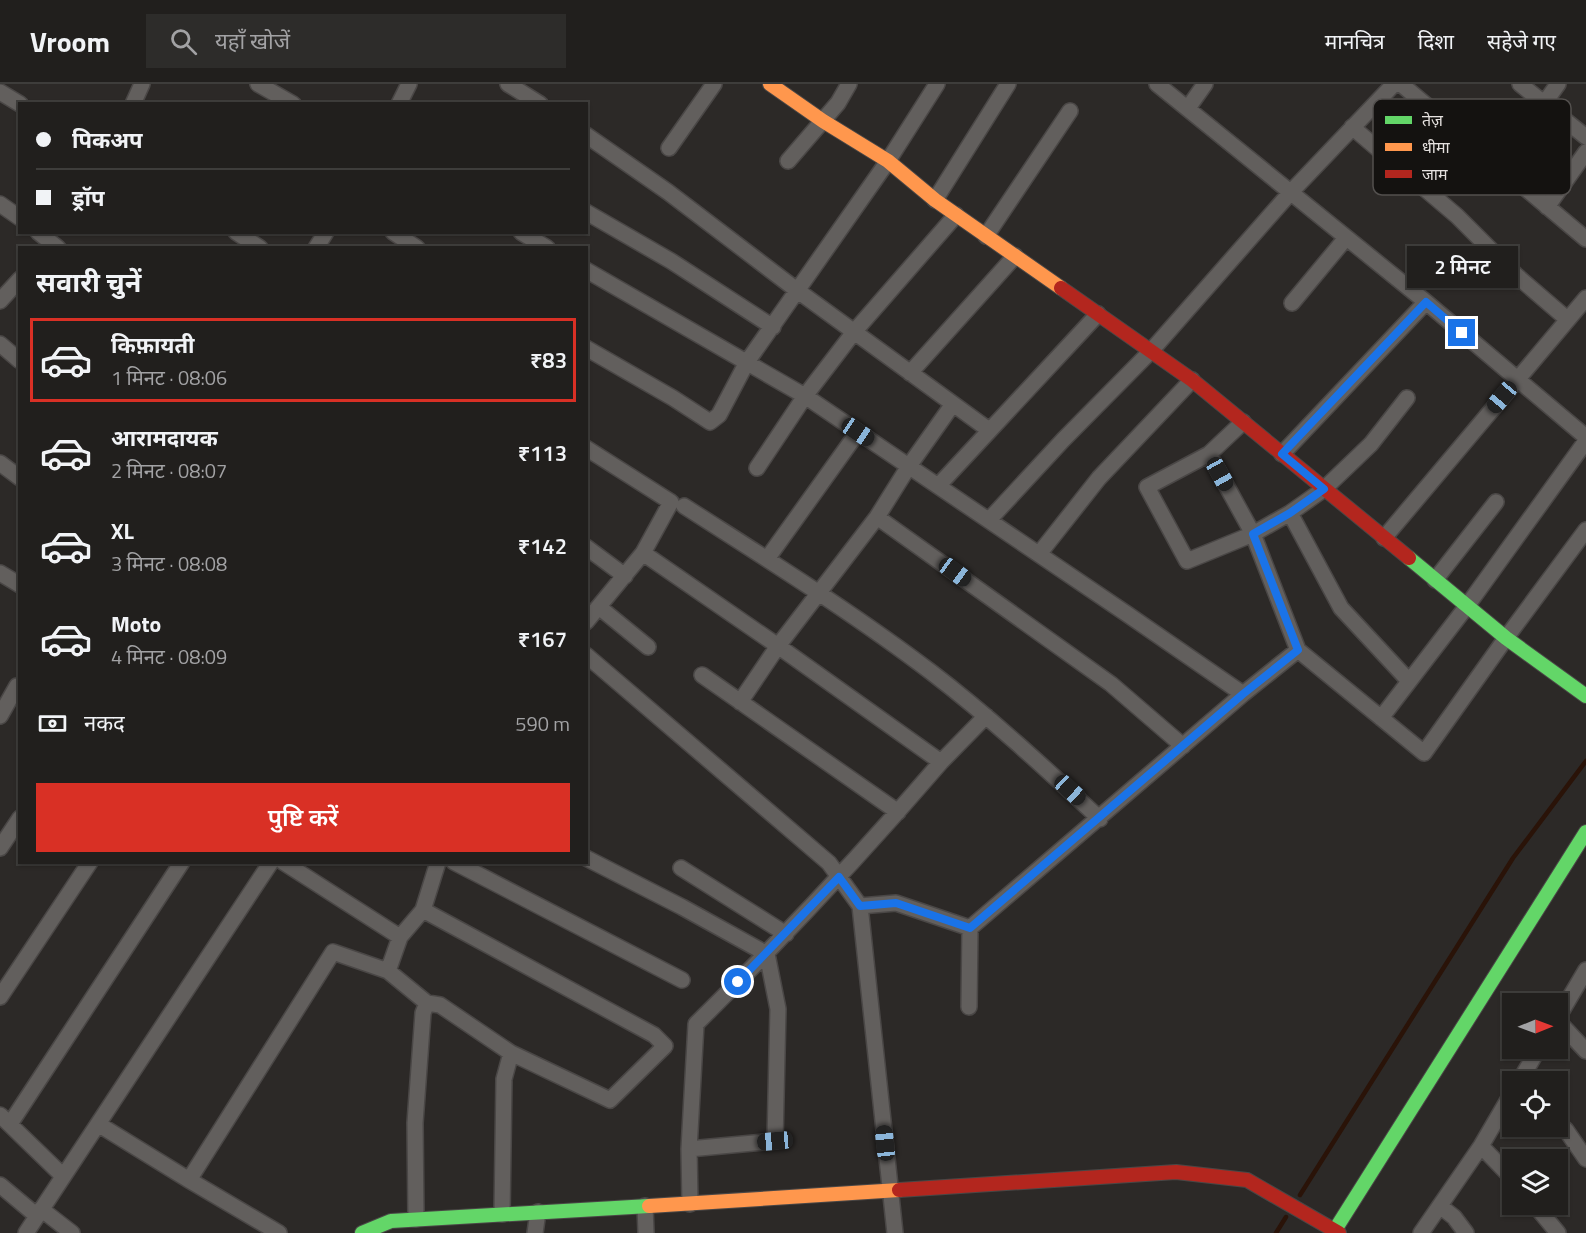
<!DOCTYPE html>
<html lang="hi">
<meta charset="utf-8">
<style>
:root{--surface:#211f1d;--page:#2d2c2a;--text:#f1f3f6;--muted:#a2a2a4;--line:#3e3d3b;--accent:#d93025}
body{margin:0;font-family:"Titillium Web","Noto Sans Devanagari",sans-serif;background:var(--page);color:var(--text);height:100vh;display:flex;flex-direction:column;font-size:22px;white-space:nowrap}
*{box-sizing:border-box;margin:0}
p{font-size:20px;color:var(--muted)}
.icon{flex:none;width:33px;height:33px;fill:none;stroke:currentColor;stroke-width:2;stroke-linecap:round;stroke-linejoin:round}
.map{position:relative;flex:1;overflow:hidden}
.panel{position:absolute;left:18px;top:162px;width:570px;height:618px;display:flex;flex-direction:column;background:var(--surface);border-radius:0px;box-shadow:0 2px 4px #0004,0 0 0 2px var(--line)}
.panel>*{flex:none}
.hud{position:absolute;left:18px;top:18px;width:570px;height:132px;border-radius:0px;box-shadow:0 2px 4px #0004,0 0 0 2px var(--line);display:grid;align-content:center;height:132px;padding:0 18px;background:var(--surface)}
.needle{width:39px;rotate:89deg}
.controls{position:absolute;left:1502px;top:909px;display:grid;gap:12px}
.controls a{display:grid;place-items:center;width:66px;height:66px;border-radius:0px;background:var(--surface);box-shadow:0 2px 4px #0004,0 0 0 2px var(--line);font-size:30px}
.end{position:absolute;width:27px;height:27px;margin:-14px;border:8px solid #1a73e8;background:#fff;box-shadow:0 0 0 3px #fff}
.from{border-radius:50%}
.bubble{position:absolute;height:42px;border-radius:0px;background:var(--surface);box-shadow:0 2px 4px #0004,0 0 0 2px var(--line);font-size:20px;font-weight:600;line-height:42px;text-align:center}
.car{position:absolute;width:18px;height:36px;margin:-18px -9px;border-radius:8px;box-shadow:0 0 4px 2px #0007;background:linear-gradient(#222 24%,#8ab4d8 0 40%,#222 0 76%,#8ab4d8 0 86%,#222 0)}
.hud b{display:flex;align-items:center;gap:21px;height:57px;font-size:22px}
.hud b+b{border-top:2px solid var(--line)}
.hud i{width:15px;height:15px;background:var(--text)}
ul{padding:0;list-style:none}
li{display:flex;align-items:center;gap:18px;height:84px;margin:0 12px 9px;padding:0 6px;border:3px solid transparent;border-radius:0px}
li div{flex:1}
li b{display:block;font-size:22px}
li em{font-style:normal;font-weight:600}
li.on{border-color:var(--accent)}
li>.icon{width:54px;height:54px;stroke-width:1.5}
h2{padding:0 18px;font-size:27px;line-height:72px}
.pay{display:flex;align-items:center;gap:15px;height:66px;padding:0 18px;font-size:22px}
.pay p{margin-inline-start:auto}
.primary-button{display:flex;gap:12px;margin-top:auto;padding:12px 18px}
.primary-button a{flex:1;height:69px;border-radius:0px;background:var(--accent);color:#fff;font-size:24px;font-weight:600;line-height:69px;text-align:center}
header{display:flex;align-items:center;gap:36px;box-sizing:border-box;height:84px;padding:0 30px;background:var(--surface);border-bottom:2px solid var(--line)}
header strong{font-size:28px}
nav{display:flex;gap:33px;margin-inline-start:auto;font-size:21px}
.search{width:420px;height:54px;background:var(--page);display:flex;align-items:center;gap:15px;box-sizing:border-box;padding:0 21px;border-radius:0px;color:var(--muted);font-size:22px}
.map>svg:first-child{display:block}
</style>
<header>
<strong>Vroom</strong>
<div class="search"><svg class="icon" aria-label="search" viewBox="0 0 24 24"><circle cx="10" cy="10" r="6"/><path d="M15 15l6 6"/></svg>यहाँ खोजें</div>
<nav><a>मानचित्र</a><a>दिशा</a><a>सहेजे गए</a></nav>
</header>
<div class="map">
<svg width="1586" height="1149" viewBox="0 0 1586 1149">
<rect width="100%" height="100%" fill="#2c2927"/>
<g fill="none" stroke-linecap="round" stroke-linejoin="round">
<path stroke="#2a1308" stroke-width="4.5" d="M1300 1111 1513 774 1586 677
M1276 1149 1286 1133"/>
<defs>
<path id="street" d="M258 0 293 20
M508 0 540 20
M1157 0 1426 218 1586 353
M1401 0 1586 155
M1520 0 1586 53
M0 8 20 20
M133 20 142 0
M399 20 409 0
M1188 24 1205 0
M1352 43 1457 132 1517 192 1567 235
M586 51 668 108 798 207 989 346
M669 64 714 0
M788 77 838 19 849 0
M1499 83 1558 0
M935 116 1008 0
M0 120 20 134
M1547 123 1586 68
M586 128 671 177 773 243
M38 148 58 164
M236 148 260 164
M393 148 417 164
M521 148 547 164
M986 152 1070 27
M316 164 326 148
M586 186 805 312 1127 530 1243 610
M0 217 20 195
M1292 219 1346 154
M0 260 20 277
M586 264 673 314 710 338 719 331 747 278 888 77 937 0
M910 289 1015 172
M1243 338 1209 370 1147 403 1187 477 1253 450 1290 429 1324 405 1371 360 1407 314
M586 364 671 418 643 469 586 538
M1209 370 1253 450 1298 566
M1282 370 1426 218
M0 379 20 394
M757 384 805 312 854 248 956 131
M938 402 1098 230
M684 422C768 476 852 528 931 588 990 633 1045 684 1100 735
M1290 429 1341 524 1409 597
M877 433 1111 600 1183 662
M989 436 1063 356 1151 267 1290 109 1394 0
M1384 454 1586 214
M586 463 625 492
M643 469 778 562 941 678 986 632
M1039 470 1099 394 1192 296
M767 475 858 348
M0 489 20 501
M1435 496 1496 418
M599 523 648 563
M586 571 829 779 860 822 895 1149
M702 591 898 728
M740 618 778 562 877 433 909 382 953 320
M0 632 17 602 20 603
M1381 634 1467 522 1586 357
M0 764 20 734
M586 774 682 823 767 870 778 925 775 1057 689 1065
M283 778 400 853 388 887
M454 778 682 896
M681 784 786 850
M860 822 896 819 970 844 1243 610 1298 566 1424 669 1506 554 1586 446
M400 853 423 826 438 778
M0 913 90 778
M969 923 970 844
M1557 935 1586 886
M1557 936 1586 967
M1519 998 1539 964
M0 1031 63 1092
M1557 1038 1566 1046 1586 1075
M10 1040 182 778
M98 1040 189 1096 279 1149
M1481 1062 1512 1094
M189 1096 333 868 388 887 427 919 440 921 511 969 610 1016 665 962 654 951 423 826
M0 1101 37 1132
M690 1120 689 1065 696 940C781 856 863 769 941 678
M1534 1120 1558 1149
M645 1122 646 1149
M1440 1122 1454 1133 1466 1149
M41 1125 72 1149
M502 1130 504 995 511 969
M416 1135 415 1039 423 929 427 919
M26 1149 271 778
M535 1149 538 1128
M1421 1149 1481 1062 1512 1009"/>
<path id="fast" d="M1409 474 1506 554 1586 612
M362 1149 391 1137 649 1122
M1333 1149 1586 748"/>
<path id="slow" d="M770 0 823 37 888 77 935 116 1061 204
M649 1122 899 1106"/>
<path id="jam" d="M1061 204 1192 296 1409 474
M899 1106 1176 1088 1247 1096 1339 1149"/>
</defs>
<use href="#street" stroke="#4a4746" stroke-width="18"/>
<use href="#fast" stroke="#4a4746" stroke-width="16"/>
<use href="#slow" stroke="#4a4746" stroke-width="16"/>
<use href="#jam" stroke="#4a4746" stroke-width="16"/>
<use href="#street" stroke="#625f5d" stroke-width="15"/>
<use href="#fast" stroke="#63d668" stroke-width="14"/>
<use href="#slow" stroke="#ff974d" stroke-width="14"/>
<use href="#jam" stroke="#b3261e" stroke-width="14"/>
</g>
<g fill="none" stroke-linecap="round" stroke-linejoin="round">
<path stroke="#1a73e8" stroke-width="8" d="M738 898 839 793 860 822 896 819 970 844 1243 610 1298 566 1253 450 1290 429 1324 405 1282 370 1426 218 1462 249"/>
</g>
<rect x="1373" y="15" width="198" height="96" rx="9" fill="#141210" stroke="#53504e" stroke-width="1.5"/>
<rect x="1385" y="32" width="27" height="8" fill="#63d668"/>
<rect x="1385" y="59" width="27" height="8" fill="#ff974d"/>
<rect x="1385" y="86" width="27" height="8" fill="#b3261e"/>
<g font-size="16" fill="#e5e1df">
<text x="1422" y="42">तेज़</text>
<text x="1422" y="69">धीमा</text>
<text x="1422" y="96">जाम</text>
</g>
</svg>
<div class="controls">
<a><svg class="needle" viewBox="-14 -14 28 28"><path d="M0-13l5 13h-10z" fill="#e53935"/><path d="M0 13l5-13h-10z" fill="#a2a2a4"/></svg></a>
<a><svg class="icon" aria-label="locate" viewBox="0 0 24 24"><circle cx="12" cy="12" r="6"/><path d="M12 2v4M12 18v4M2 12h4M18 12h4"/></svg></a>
<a><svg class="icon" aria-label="layers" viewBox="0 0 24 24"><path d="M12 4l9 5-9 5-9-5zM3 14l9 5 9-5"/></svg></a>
</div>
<i class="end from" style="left:738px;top:898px"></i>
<i class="end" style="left:1462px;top:249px"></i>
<div class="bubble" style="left:1407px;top:162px;width:111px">2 मिनट</div>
<i class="car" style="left:1502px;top:313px;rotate:220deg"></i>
<i class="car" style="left:858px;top:348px;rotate:124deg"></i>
<i class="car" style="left:1220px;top:390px;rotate:151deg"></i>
<i class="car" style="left:955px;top:488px;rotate:126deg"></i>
<i class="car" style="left:1070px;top:706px;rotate:133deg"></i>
<i class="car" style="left:775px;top:1057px;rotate:265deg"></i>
<i class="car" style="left:885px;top:1059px;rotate:354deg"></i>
<div class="hud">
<b><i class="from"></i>पिकअप</b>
<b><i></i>ड्रॉप</b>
</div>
<section class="panel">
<h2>सवारी चुनें</h2>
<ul>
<li class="on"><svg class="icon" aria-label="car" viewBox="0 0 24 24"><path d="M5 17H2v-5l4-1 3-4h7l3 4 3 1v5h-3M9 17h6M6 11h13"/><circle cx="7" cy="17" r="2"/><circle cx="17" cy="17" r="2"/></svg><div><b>किफ़ायती</b><p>1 मिनट · 08:06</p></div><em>₹83</em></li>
<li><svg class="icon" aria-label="car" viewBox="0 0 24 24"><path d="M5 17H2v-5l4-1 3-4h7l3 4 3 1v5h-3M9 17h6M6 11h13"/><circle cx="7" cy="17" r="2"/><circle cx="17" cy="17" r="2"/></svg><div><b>आरामदायक</b><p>2 मिनट · 08:07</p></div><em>₹113</em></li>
<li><svg class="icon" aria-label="car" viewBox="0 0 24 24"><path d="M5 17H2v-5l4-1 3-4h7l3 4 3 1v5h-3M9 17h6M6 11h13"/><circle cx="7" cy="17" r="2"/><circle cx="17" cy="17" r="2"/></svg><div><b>XL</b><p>3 मिनट · 08:08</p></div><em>₹142</em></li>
<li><svg class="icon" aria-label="car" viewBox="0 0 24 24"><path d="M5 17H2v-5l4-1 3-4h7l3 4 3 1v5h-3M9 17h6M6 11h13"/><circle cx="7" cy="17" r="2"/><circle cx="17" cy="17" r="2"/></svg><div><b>Moto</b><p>4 मिनट · 08:09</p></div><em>₹167</em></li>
</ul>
<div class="pay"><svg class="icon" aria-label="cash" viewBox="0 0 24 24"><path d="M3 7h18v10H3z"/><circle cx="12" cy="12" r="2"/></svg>नकद<p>590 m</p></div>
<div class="primary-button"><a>पुष्टि करें</a></div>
</section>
</div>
